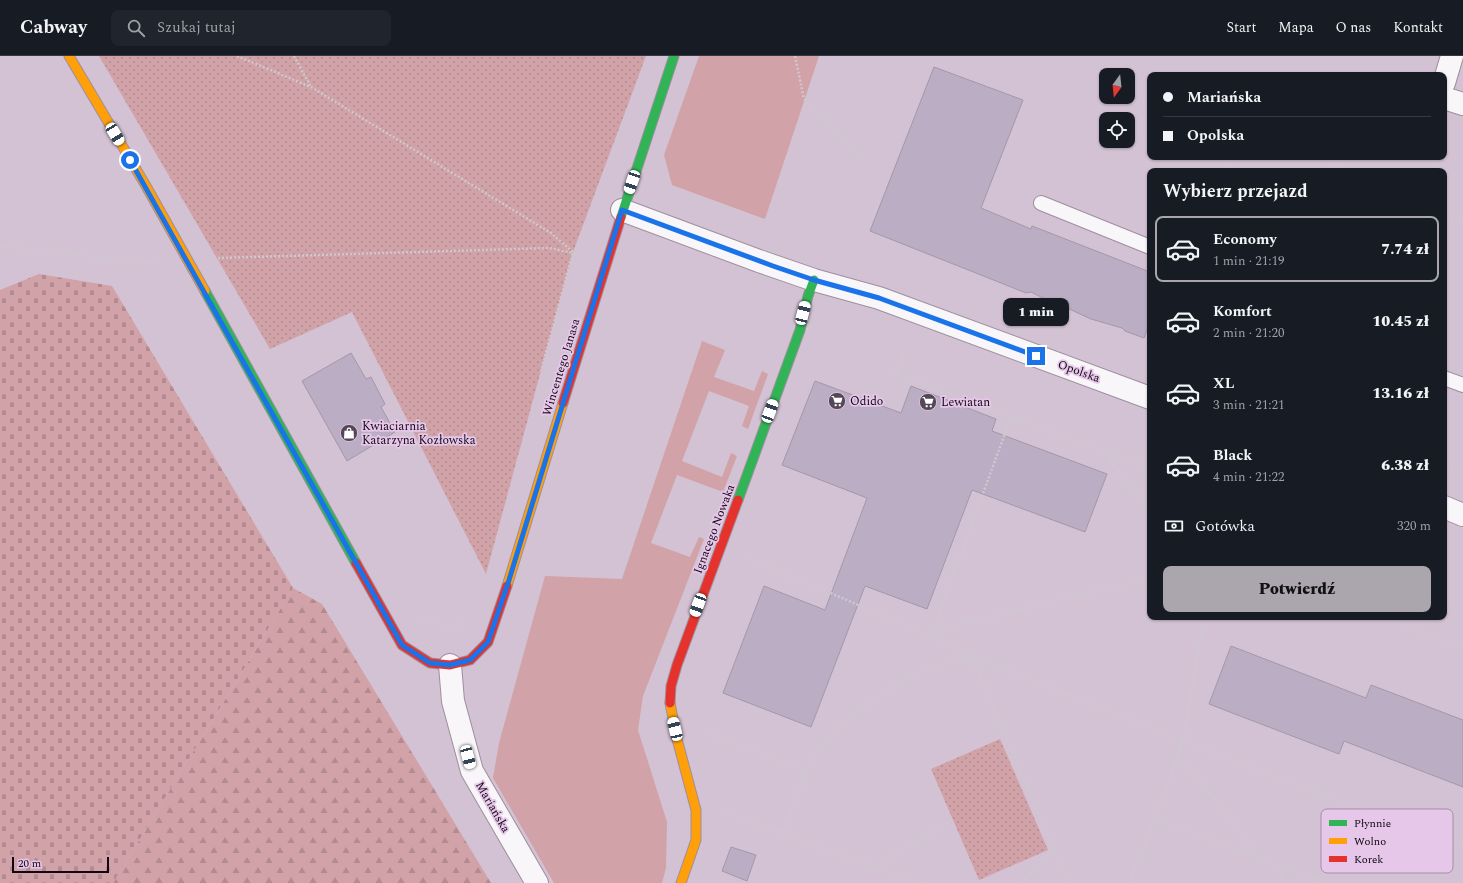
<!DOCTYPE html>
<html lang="pl">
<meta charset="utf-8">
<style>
:root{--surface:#171b24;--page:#20242c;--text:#f1f3f6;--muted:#9ea1a6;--line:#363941;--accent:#aba6ae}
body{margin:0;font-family:Spectral,serif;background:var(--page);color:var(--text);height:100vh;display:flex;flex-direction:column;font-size:15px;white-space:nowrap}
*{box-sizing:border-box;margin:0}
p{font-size:13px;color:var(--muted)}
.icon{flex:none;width:22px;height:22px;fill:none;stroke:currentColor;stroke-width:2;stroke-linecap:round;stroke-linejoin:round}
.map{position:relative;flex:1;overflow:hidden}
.drawer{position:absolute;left:1147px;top:112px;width:300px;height:452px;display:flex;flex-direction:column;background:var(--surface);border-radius:8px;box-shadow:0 1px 3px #0004}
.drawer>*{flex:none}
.guide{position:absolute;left:1147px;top:16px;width:300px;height:88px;border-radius:8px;box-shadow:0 1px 3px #0004;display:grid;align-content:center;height:88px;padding:0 16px;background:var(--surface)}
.needle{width:26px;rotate:195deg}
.tools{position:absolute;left:1099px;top:12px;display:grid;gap:8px}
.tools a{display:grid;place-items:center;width:36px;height:36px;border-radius:8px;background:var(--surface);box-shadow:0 1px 3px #0004;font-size:20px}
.scale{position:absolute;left:12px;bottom:10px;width:97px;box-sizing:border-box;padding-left:4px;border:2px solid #110712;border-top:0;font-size:11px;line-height:14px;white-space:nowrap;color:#110712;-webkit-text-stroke:3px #e6c7e9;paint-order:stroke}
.end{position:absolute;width:18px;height:18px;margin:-9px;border:5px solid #1a73e8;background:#fff;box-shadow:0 0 0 2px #fff}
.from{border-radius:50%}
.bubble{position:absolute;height:28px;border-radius:8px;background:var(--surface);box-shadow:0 1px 3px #0004;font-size:13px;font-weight:800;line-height:28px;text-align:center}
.car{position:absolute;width:12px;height:24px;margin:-12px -6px;border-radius:5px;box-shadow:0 0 3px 1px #0007;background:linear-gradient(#fff 24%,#345 0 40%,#fff 0 76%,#345 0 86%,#fff 0)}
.guide b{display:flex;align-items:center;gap:14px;height:38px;font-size:15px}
.guide b+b{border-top:1px solid var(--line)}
.guide i{width:10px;height:10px;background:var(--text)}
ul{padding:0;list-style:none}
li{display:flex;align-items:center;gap:12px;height:66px;margin:0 8px 6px;padding:0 8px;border:2px solid transparent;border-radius:8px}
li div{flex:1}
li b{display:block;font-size:15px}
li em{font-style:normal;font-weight:800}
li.current{border-color:var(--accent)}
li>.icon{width:36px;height:36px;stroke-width:1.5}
h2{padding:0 16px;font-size:18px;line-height:48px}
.pay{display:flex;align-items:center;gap:10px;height:44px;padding:0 16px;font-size:15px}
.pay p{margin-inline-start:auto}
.cta{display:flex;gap:8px;margin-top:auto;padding:8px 16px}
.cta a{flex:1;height:46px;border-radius:8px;background:var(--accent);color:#111;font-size:16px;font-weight:800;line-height:46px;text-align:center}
header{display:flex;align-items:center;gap:24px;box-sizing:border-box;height:56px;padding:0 20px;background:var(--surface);border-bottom:1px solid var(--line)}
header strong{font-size:19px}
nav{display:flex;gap:22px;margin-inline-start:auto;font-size:14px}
.search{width:280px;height:36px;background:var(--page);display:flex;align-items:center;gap:10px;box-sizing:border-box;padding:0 14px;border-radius:8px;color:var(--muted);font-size:15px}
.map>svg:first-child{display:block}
</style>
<header>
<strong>Cabway</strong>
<div class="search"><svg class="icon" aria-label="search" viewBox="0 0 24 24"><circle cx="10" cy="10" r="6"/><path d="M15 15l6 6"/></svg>Szukaj tutaj</div>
<nav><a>Start</a><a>Mapa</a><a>O nas</a><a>Kontakt</a></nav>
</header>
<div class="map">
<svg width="1463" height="827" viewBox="0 0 1463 827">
<defs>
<pattern id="forest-firs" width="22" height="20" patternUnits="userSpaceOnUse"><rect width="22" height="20" fill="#d1a2a7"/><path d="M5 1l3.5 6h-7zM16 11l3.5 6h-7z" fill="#b28a8f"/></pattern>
<pattern id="cemetery-stones" width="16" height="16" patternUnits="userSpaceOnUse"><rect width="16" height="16" fill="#d1a2a7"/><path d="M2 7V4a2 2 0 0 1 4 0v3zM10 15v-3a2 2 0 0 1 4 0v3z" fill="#b28a8f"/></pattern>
<pattern id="park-dots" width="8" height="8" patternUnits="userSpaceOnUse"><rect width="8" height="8" fill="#d1a2a7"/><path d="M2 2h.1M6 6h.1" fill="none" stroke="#b28a8f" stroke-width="1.8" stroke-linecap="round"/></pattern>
</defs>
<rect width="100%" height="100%" fill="#d3c2d4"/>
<path fill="#d1a2a7" d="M699 0H819L765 163 672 129 664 99Z
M702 285 725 294 714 321 754 335 762 315 768 318 748 373 742 370 749 350 709 335 682 405 722 421 731 397 737 400 723 436 677 419 651 487 690 501 699 481 704 483 643 640 638 674 667 766 666 812 662 827H554L493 722 499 687 545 520 622 523Z"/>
<path fill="url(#forest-firs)" d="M293 532 322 548 491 827H113Z"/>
<path fill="url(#cemetery-stones)" d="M39 218 112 230 293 532 113 827H0V234Z"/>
<path fill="url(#park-dots)" d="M99 0H646L573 196 486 518 352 256 270 293Z
M1000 683 1048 794 979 824 931 713Z"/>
<path fill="#bbadc4" stroke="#a398a7" d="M934 11 1023 44 981 152 1031 173 1032 170 1150 216V266L1144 282 1125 275 1122 272 1091 263 1052 245 1051 246 1031 236 1026 237 986 221 870 175Z
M351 297 366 323 371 321 385 348 381 351 395 376 347 405 302 325Z
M815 325 901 357 911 330 996 363 992 375 1107 418 1085 476 972 434 927 553 865 530 811 671 723 637 764 530 825 554 867 442 782 409Z
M1231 590 1366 642 1371 629 1463 664V731L1344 685 1339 698 1209 648Z
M731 791 756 799 747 825 722 815Z"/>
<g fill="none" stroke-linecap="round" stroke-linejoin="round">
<defs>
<path id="lane" d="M1041 147 1150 191
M1444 322 1463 329"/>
<path id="street" d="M1444 27 1452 0
M1444 42 1463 48
M622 154 759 205 814 224 879 242 1150 342
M1444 451 1463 459
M450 609 453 645 472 715 537 827"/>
<path id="fast" d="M621 161 674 0
M205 235 356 507
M738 444 800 274 808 240 814 224"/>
<path id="slow" d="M69 0 146 130 205 235
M507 530 563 347
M670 647 677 683 696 754V784L681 827"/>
<path id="jam" d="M563 347 621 161
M356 507 402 589 430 607 450 609 470 604 488 586 507 530
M670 647 671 630 677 609 738 444"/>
</defs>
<use href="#lane" stroke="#9d8f9e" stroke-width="16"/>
<use href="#street" stroke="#9d8f9e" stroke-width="24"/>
<use href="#fast" stroke="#9d8f9e" stroke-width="11"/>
<use href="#slow" stroke="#9d8f9e" stroke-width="11"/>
<use href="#jam" stroke="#9d8f9e" stroke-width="11"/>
<path stroke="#cec9ce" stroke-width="2.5" stroke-dasharray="2 2" stroke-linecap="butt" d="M237 0 311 31 551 177 573 196 541 315
M294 0 311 31
M795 0 804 43 865 103
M1317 101 1353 115
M1222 115 1227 101
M1444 159 1463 166
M0 190 157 208
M218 202 549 192 578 198
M903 297 895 318 1150 412
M1107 397 1123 424 1150 451
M1444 409 1463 416
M746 501 931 580 971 599 1070 640 1253 712 1463 791
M1381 561 1463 592
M420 564 449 570 463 568V566
M931 579 961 568 1150 522
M931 580 1011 361
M704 675 806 715
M1176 702 1188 710 1238 773 1258 802
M724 756 782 777 820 792 922 827
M1155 763 1324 827
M782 777 812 703 839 670 883 636 923 615 971 599 1068 827
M875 811 949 766
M1282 812 1281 821 1285 827
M1023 827 1053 792
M1130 827 1155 763 1183 684 1204 561
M1316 827 1324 818 1439 791 1443 784"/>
<use href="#lane" stroke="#f8f6f9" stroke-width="14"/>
<use href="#street" stroke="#f8f6f9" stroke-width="22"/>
<use href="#fast" stroke="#30b455" stroke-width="9"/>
<use href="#slow" stroke="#ff9f0a" stroke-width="9"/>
<use href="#jam" stroke="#e5322d" stroke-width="9"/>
</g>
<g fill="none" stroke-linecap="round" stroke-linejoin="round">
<path stroke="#1a73e8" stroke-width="5" d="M130 104 402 589 430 607 450 609 470 604 488 586 509 524 622 154 773 210 814 224 879 242 1036 300"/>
</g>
<defs>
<symbol id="supermarket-disc" viewBox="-11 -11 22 22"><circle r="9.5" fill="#554856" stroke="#e6c7e9"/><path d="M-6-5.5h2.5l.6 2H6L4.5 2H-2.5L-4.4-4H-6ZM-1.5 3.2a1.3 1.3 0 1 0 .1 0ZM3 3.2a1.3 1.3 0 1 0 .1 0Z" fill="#fff"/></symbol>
<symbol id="shop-disc" viewBox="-11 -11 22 22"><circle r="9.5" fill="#554856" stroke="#e6c7e9"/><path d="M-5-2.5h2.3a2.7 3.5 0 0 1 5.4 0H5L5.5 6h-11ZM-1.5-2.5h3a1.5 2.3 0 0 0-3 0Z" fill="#fff"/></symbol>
</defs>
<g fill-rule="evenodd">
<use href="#supermarket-disc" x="827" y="335" width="20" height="20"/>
<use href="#supermarket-disc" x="918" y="336" width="20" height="20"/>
<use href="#shop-disc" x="339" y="367" width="20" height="20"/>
</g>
<g text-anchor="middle" stroke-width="3.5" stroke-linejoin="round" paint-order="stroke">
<g font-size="12" fill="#110712" stroke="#e6c7e9">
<text transform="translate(561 311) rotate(-73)" y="4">Wincentego Janasa</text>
<text transform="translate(1079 315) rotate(20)" y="4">Opolska</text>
<text transform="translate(714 473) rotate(-69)" y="4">Ignacego Nowaka</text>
<text transform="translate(493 751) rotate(60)" y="4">Mariańska</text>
</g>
<g font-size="12" fill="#110712" stroke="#e6c7e9" text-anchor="start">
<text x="850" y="349">Odido</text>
<text x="941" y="350">Lewiatan</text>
<text x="362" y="374">Kwiaciarnia<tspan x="362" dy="14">Katarzyna Kozłowska</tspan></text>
</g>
</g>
<rect x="1321" y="753" width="132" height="64" rx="6" fill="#e6c7e9" stroke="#a68da8" stroke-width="1"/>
<rect x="1329" y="764" width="18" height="6" fill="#30b455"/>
<rect x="1329" y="782" width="18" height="6" fill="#ff9f0a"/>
<rect x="1329" y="800" width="18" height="6" fill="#e5322d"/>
<g font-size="11" fill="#110712">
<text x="1354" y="771">Płynnie</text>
<text x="1354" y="789">Wolno</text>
<text x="1354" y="807">Korek</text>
</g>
</svg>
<div class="tools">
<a><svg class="needle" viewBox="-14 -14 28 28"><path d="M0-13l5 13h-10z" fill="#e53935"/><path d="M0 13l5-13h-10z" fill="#9ea1a6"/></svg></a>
<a><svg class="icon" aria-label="locate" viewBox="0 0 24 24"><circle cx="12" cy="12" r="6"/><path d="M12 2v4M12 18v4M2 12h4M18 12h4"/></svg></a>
</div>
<div class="scale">20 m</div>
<i class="end from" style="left:130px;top:104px"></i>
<i class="end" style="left:1036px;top:300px"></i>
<div class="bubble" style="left:1003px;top:242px;width:66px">1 min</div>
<i class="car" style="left:115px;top:78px;rotate:149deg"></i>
<i class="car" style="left:632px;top:126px;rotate:199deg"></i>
<i class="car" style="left:803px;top:257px;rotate:14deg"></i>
<i class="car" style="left:770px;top:355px;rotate:20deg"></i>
<i class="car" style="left:698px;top:549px;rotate:200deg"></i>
<i class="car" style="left:675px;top:673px;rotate:347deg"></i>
<i class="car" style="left:468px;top:701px;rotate:165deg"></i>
<div class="guide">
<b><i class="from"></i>Mariańska</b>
<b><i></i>Opolska</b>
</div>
<section class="drawer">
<h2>Wybierz przejazd</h2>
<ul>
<li class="current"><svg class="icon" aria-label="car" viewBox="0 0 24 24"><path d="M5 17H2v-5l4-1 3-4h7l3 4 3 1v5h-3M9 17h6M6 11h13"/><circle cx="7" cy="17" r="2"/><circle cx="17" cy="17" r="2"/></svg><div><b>Economy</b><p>1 min · 21:19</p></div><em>7.74 zł</em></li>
<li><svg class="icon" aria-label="car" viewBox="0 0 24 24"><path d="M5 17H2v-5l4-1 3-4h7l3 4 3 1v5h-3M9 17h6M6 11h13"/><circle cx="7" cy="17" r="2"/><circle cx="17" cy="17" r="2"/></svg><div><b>Komfort</b><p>2 min · 21:20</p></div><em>10.45 zł</em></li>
<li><svg class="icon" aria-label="car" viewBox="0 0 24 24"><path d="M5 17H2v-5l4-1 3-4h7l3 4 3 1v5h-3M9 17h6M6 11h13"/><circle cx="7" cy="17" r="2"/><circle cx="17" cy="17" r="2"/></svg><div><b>XL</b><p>3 min · 21:21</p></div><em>13.16 zł</em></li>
<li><svg class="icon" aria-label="car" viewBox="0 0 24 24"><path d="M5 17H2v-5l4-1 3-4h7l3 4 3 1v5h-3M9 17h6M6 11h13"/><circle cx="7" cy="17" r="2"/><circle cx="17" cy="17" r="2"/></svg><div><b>Black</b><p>4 min · 21:22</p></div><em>6.38 zł</em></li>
</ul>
<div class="pay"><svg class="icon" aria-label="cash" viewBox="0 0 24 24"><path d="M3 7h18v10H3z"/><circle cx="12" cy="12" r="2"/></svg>Gotówka<p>320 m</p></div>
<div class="cta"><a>Potwierdź</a></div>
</section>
</div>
